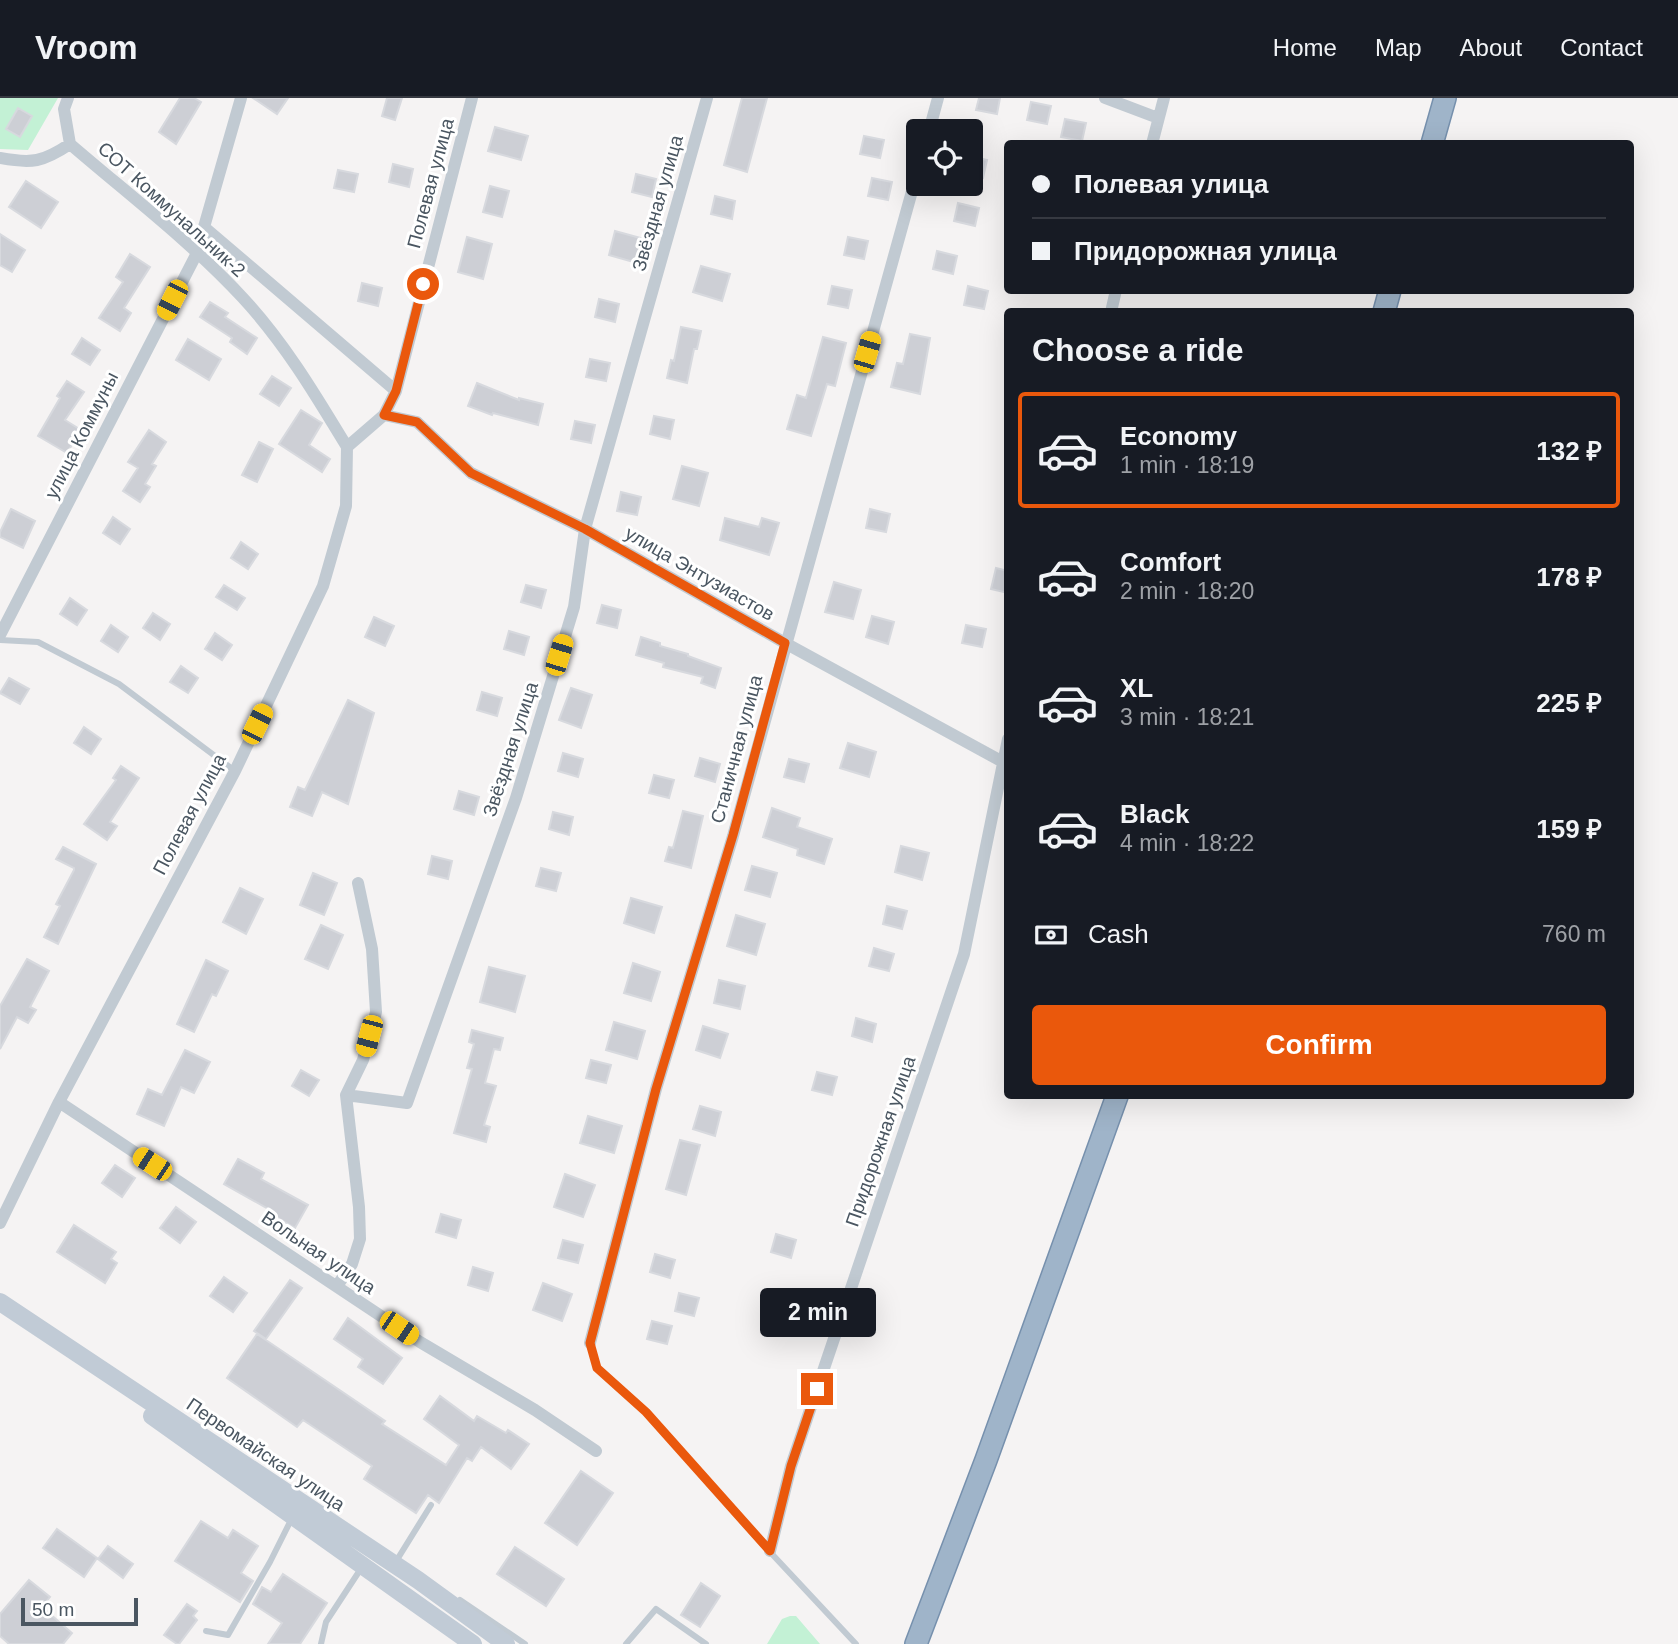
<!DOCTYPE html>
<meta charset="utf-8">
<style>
:root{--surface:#171b24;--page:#242831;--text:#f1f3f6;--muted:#9ea1a6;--line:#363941;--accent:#ea580c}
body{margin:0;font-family:Helvetica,sans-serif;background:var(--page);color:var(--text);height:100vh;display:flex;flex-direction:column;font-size:26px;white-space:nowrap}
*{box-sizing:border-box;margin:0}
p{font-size:23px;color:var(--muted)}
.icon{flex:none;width:38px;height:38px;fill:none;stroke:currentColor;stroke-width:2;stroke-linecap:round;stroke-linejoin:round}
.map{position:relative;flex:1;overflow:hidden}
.drawer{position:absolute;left:1004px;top:210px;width:630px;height:791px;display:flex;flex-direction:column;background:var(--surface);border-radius:7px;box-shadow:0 7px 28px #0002}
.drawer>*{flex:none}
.banner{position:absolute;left:1004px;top:42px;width:630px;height:154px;border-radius:7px;box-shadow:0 7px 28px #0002;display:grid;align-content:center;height:154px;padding:0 28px;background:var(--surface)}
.fabs{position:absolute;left:906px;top:21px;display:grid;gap:14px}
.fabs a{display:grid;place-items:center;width:77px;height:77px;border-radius:7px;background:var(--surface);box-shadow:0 7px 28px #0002;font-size:35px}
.scale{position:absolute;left:21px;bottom:18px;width:117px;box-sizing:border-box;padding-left:7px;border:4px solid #4a5661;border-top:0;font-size:19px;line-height:24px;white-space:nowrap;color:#4a5661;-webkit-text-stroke:5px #fff;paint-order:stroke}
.end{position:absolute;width:32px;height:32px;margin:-16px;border:9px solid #ea580c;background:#fff;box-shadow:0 0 0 4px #fff}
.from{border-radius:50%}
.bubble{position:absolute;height:49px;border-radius:7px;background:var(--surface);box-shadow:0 7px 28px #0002;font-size:23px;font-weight:800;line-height:49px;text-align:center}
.car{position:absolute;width:21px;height:42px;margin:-21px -10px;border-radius:9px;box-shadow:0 0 5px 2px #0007;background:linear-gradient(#f5c518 24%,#345 0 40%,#f5c518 0 76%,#345 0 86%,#f5c518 0)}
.banner b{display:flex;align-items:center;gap:24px;height:66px;font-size:26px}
.banner b+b{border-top:2px solid var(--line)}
.banner i{width:18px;height:18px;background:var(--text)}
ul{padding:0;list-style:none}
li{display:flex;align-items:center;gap:21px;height:116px;margin:0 14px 10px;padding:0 14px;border:4px solid transparent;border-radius:7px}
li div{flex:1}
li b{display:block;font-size:26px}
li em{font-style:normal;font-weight:800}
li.on{border-color:var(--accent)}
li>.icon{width:63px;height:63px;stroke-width:1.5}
h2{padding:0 28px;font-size:32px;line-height:84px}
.pay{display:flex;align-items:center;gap:18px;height:77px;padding:0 28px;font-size:26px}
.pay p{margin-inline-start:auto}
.action{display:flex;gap:14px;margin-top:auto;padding:14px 28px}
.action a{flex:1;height:80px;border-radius:7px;background:var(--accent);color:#fff;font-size:28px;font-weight:800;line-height:80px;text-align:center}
header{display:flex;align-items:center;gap:42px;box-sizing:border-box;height:98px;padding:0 35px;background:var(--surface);border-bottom:2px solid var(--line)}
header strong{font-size:33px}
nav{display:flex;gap:38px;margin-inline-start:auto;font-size:24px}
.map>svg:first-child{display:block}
</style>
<header>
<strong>Vroom</strong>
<nav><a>Home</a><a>Map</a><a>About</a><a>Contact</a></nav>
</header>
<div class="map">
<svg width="1678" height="1546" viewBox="0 0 1678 1546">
<rect width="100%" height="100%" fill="#f5f3f3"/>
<path fill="#c3f1d5" d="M0 0H58L28 52 0 51Z
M790 1518H796L820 1546H767L782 1521Z"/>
<path fill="#cdcfd5" stroke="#d7d9de" stroke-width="2" d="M180 0H194L201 4 176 46 159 34Z
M253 0H288L277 16Z
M387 0H402L395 22 382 18Z
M742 0H767L747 74 724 67Z
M979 0H1000L997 16 976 12Z
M1031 4 1051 8 1047 26 1027 22Z
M18 10 32 18 20 39 6 31Z
M1065 21 1086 25 1082 43 1061 39Z
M495 29 528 38 521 62 488 53Z
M864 38 884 42 880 60 860 56Z
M971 58 987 62 983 80 971 77Z
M393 66 413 71 409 89 389 84Z
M338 72 358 76 354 94 334 90Z
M636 76 656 81 652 99 632 94Z
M872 80 892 84 888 102 868 98Z
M26 83 58 104 41 130 9 109Z
M490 88 509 93 502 119 483 114Z
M715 98 735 103 732 121 711 116Z
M958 105 979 110 975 128 954 123Z
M615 133 644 141 637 165 609 157Z
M0 136 25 152 12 174 0 167Z
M467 139 492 146 483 181 458 174Z
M848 139 868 143 864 161 844 157Z
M937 153 957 158 953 176 933 171Z
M130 156 150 169 124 210 131 215 120 233 99 220 123 184 116 179Z
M701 168 730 176 722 203 693 194Z
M362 185 382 190 378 208 358 203Z
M832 188 852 192 848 210 828 206Z
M968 188 988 193 984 211 964 207Z
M599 201 619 206 615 224 595 219Z
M210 204 228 215 225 219 257 240 247 256 230 244 232 240 200 219Z
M681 229 701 233 697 251H694L687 285 667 280 671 262 674 263Z
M910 236 930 240 920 296 891 289 897 265 903 266Z
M823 239 846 245 835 288 827 286 811 338 787 331 797 297 806 300Z
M82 240 100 252 90 267 72 256Z
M188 241 221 261 209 282 176 262Z
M590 261 610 265 606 283 586 279Z
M272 278 291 290 279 308 260 296Z
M67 283 84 294 65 322 81 332 67 355 38 338 60 300 57 298Z
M477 285 519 302V300L543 306 538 327 493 315 492 317 468 308Z
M301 312 322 325 309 347 330 361 322 374 279 346Z
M654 318 674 322 670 341 650 336Z
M575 323 595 327 591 345 571 341Z
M149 332 166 344 152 366 156 368 145 386 150 389 140 404 123 393 138 370 128 364Z
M259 344 273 351 257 384 242 377Z
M682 368 708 375 699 408 673 401Z
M621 394 641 399 637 417 617 413Z
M11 411 35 423 23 450 0 439V434Z
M870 411 890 416 886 434 866 430Z
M113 419 130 431 120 446 103 435Z
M725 420 759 429 762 420 779 425 769 457 720 442Z
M241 444 258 456 248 471 231 460Z
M996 470 1008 473V495L991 491Z
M834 484 861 492 853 521 825 514Z
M224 487 245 500 237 512 216 499Z
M526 487 546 492 541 510 521 504Z
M70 500 87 512 77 527 60 516Z
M602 507 621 512 617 530 597 525Z
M153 515 170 526 160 542 143 530Z
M872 518 894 524 888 546 866 539Z
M374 519 394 528 385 548 365 539Z
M111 527 128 539 118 554 101 543Z
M966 527 986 531 982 549 962 545Z
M509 533 529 539 524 557 504 551Z
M215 535 232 547 222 562 205 551Z
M641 539 660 545V548L688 556V558L721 570 715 590 701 585 703 579 663 569 664 565 636 557Z
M181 568 198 580 188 595 170 584Z
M9 580 29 591 20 606 0 595Z
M571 590 592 597 581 630 559 622Z
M482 594 502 600 497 618 477 612Z
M348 602 374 615 348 706 322 694 312 718 290 709 298 689 305 692Z
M84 629 101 641 91 656 74 645Z
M848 645 876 654 869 679 840 670Z
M563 655 583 661 578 679 558 673Z
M700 660 720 666 715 684 695 678Z
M789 661 809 666 804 684 784 679Z
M121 668 139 680 110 724 117 728 107 742 84 726 116 682 113 680Z
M654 677 674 682 669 700 649 695Z
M459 693 479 699 474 717 454 711Z
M772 710 800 720 797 729 832 741 824 766 797 757 798 751 763 739Z
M683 713 703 718 691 770 665 763 669 749 673 750Z
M553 714 573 719 569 737 549 731Z
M901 748 929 755 922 782 895 774Z
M63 749 96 766 58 846 44 839 60 808 56 806 74 772V770L56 761Z
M432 758 452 763 448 781 428 776Z
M752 768 777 775 770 799 745 792Z
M541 770 561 775 556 793 536 788Z
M313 775 337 785 324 817 300 807Z
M240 790 263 801 246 836 223 824Z
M631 800 662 809 654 835 624 825Z
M887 808 907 813 902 831 883 826Z
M736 817 765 826 756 857 727 848Z
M321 827 343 837 328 871 305 861Z
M874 850 894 856 889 873 869 868Z
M27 861 49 873 30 909 36 912 28 925 17 919 0 951V908Z
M206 862 228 873 216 898 212 896 194 934 177 926Z
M633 865 660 874 651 903 624 895Z
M489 869 525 878 515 914 480 904Z
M719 882 745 888 740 911 714 905Z
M856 920 876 926 872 944 852 938Z
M614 924 645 933 637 961 606 952Z
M703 928 728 936 720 960 696 952Z
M472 932 503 940 500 952 494 951 485 985 496 988 484 1027 490 1029 486 1044 454 1035 472 971 467 970 474 946 469 944Z
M185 952 210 964 194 995 181 989 164 1028 137 1016 148 991 162 997Z
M591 962 611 967 606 985 586 980Z
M301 972 319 982 309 998 292 988Z
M817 974 837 979 832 997 812 992Z
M700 1008 721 1014 715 1038 693 1031Z
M588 1018 622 1028 614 1055 580 1045Z
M680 1042 700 1047 686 1097 666 1091Z
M238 1061 264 1075 261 1081 308 1107 295 1130 269 1115 270 1112 224 1086Z
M115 1067 135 1080 122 1099 102 1085Z
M565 1076 595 1087 583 1119 554 1109Z
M176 1109 196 1124 180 1145 160 1130Z
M441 1116 461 1122 456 1140 436 1134Z
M74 1127 116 1154 111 1161 117 1165 105 1185 57 1154Z
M776 1136 796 1142 791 1160 771 1154Z
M563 1142 583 1147 578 1165 558 1160Z
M655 1156 675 1162 670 1180 650 1174Z
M473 1169 493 1175 488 1193 468 1187Z
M224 1179 247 1195 233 1214 210 1198Z
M290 1182 302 1190 266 1241 254 1233Z
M543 1185 572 1196 562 1223 533 1212Z
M679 1195 699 1200 694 1218 675 1213Z
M775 1196 795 1201 790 1219 770 1214Z
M348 1220 402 1260 383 1286 358 1269 363 1261 334 1241Z
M652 1223 672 1228 667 1246 647 1241Z
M257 1236 385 1323 382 1326 446 1367 459 1347 424 1321 440 1298 474 1323 477 1318 506 1335 508 1332 529 1346 511 1371 481 1349 472 1363 467 1360 439 1405 428 1397 416 1415 364 1381 372 1368 303 1322 297 1329 227 1280Z
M581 1373 613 1395 577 1447 545 1425Z
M201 1423 228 1440 233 1432 258 1448 241 1475 253 1483 240 1504 175 1463Z
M57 1431 97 1460 84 1479 43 1450Z
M108 1448 133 1466 123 1480 98 1461Z
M515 1449 564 1481 546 1508 497 1476Z
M283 1476 327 1505 300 1546H268L282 1525 253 1506 262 1489 271 1494Z
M29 1482 50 1499 42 1509 72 1535 63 1546H9L0 1538V1516Z
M701 1485 720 1498 700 1529 681 1517Z
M187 1506 197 1513 193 1518 197 1522 179 1546H177L164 1537Z"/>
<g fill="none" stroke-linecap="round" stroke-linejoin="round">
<defs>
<path id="trunk" d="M1432 46 1445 0
M1384 214 1390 192
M916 1546 986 1362 1117 998"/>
</defs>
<use href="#trunk" stroke="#7690ad" stroke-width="24"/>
<path stroke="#c1cad2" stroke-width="6" d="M0 542 38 544 119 586 235 673
M590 1245 598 1270 646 1314 757 1440 856 1546
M395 1465 431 1407
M460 1502 525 1546
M206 1533 228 1537 270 1464 292 1420
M321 1546 326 1524 362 1469
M626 1546 656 1511 706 1546"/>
<path stroke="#c1cad2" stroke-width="12" d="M68 0 64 11 70 46C128 96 190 143 242 199 284 244 315 296 347 349
M241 0 204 129 396 293
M1105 0 1158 20
M929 33 938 0
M1152 46 1164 0
M0 60C32 66 43 64 70 46
M1111 214 1116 192
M384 317 417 324 471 375 585 431 785 545 1003 664
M0 537 197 155
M346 997 407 1005 516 700 574 509 585 431 707 0
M59 1004 420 1244 535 1312 596 1353
M0 1125 59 1004 235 673 323 488 346 408 347 349 384 317 396 293 472 0
M337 1188 352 1166 360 1141 359 1109 346 997 363 962 376 914 372 851 358 785
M590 1245 656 991 733 738 919 68
M770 1453 791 1368 964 856 1008 641"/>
<path stroke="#c1cbd6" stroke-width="18" d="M0 1204 418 1482 506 1546
M152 1318 473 1546"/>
<use href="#trunk" stroke="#9fb4c9" stroke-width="21"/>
</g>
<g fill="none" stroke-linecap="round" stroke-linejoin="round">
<path stroke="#ea580c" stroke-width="9" d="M423 186 396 293 384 317 417 324 471 375 585 431 785 545 733 737 656 991 590 1245 597 1270 646 1314 770 1453 791 1368 817 1291"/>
</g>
<g text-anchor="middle" stroke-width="6" stroke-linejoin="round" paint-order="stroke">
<g font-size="19" fill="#4a5661" stroke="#fff">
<text transform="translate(430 85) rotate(-75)" y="7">Полевая улица</text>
<text transform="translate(657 105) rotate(-74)" y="7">Звёздная улица</text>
<text transform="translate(172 111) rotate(42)" y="7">СОТ Коммунальник-2</text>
<text transform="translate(81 337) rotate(-63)" y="7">улица Коммуны</text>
<text transform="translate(700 475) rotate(30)" y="7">улица Энтузиастов</text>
<text transform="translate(510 651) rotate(-72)" y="7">Звёздная улица</text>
<text transform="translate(736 651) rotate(-75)" y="7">Станичная улица</text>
<text transform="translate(189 716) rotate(-62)" y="7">Полевая улица</text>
<text transform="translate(880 1043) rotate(-71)" y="7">Придорожная улица</text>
<text transform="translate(319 1154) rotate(34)" y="7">Вольная улица</text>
<text transform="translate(266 1356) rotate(34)" y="7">Первомайская улица</text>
</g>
</g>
</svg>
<div class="fabs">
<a><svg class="icon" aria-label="locate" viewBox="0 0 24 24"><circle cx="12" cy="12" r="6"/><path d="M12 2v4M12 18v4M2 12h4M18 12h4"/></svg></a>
</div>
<div class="scale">50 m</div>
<i class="end from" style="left:423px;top:186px"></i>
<i class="end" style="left:817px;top:1291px"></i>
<div class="bubble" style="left:760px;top:1190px;width:116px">2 min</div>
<i class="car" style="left:172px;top:202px;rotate:207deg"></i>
<i class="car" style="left:867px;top:254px;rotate:16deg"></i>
<i class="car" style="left:559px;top:557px;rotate:17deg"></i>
<i class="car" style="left:257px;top:626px;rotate:26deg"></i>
<i class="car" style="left:369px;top:938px;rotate:195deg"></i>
<i class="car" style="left:152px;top:1066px;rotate:303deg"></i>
<i class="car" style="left:399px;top:1230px;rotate:124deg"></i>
<div class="banner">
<b><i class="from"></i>Полевая улица</b>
<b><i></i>Придорожная улица</b>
</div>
<section class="drawer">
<h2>Choose a ride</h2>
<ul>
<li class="on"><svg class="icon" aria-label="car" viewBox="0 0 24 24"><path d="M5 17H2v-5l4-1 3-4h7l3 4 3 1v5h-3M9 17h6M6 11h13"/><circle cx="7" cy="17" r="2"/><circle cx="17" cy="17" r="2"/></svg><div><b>Economy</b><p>1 min · 18:19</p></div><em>132 ₽</em></li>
<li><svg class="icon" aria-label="car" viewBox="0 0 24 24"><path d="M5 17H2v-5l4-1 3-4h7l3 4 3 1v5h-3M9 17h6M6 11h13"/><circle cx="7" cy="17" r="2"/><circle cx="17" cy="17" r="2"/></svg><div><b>Comfort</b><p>2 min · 18:20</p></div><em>178 ₽</em></li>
<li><svg class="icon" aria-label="car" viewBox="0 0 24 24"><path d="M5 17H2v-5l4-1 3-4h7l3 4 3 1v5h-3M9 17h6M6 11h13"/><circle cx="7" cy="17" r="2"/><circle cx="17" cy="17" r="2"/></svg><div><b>XL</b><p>3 min · 18:21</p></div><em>225 ₽</em></li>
<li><svg class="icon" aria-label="car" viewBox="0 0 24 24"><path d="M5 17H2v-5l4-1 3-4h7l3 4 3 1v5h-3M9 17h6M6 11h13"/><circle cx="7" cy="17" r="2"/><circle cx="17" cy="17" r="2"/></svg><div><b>Black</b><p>4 min · 18:22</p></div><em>159 ₽</em></li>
</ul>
<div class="pay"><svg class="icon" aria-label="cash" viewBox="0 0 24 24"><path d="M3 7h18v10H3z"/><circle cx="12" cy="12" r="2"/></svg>Cash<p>760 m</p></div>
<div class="action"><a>Confirm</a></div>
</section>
</div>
